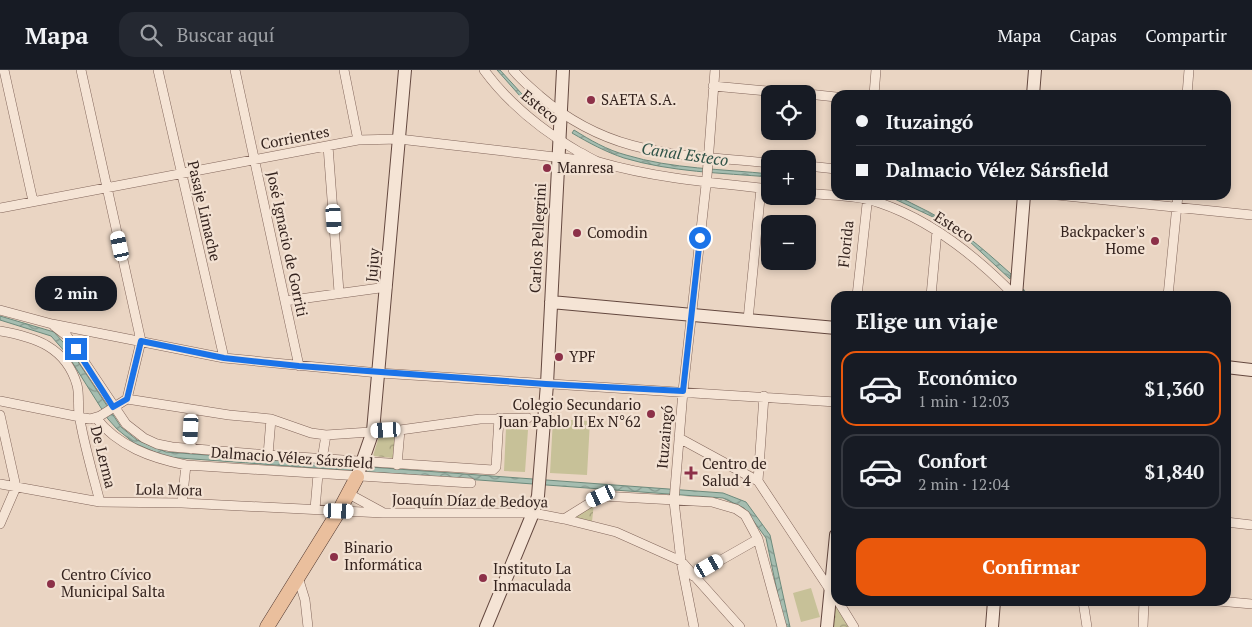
<!DOCTYPE html>
<html lang="es">
<meta charset="utf-8">
<style>
:root{--surface:#171b24;--page:#242831;--text:#f1f3f6;--muted:#9ea1a6;--line:#363941;--accent:#ea580c}
body{margin:0;font-family:"PT Serif",serif;background:var(--page);color:var(--text);height:100vh;display:flex;flex-direction:column;font-size:19px;white-space:nowrap}
*{box-sizing:border-box;margin:0}
p{font-size:16px;color:var(--muted)}
.icon{flex:none;width:28px;height:28px;fill:none;stroke:currentColor;stroke-width:2;stroke-linecap:round;stroke-linejoin:round}
.map{position:relative;flex:1;overflow:hidden}
.side{position:absolute;left:831px;top:221px;width:400px;height:315px;display:flex;flex-direction:column;background:var(--surface);border-radius:15px;box-shadow:0 2px 8px #0003}
.side>*{flex:none}
.top-card{position:absolute;left:831px;top:20px;width:400px;height:110px;border-radius:15px;box-shadow:0 2px 8px #0003;display:grid;align-content:center;height:110px;padding:0 25px;background:var(--surface)}
.fabs{position:absolute;left:761px;top:15px;display:grid;gap:10px}
.fabs a{display:grid;place-items:center;width:55px;height:55px;border-radius:10px;background:var(--surface);box-shadow:0 2px 8px #0003;font-size:25px}
.end{position:absolute;width:22px;height:22px;margin:-11px;border:6px solid #1a73e8;background:#fff;box-shadow:0 0 0 2px #fff}
.from{border-radius:50%}
.bubble{position:absolute;height:35px;border-radius:15px;background:var(--surface);box-shadow:0 2px 8px #0003;font-size:16px;font-weight:800;line-height:35px;text-align:center}
.car{position:absolute;width:15px;height:30px;margin:-15px -8px;border-radius:6px;box-shadow:0 0 4px 1px #0007;background:linear-gradient(#fff 24%,#345 0 40%,#fff 0 76%,#345 0 86%,#fff 0)}
.top-card b{display:flex;align-items:center;gap:18px;height:48px;font-size:19px}
.top-card b+b{border-top:1px solid var(--line)}
.top-card i{width:12px;height:12px;background:var(--text)}
ul{padding:0;list-style:none}
li{display:flex;align-items:center;gap:15px;height:75px;margin:0 10px 8px;padding:0 15px;border:2px solid var(--line);border-radius:15px}
li div{flex:1}
li b{display:block;font-size:19px}
li em{font-style:normal;font-weight:800}
li.current{border-color:var(--accent)}
li>.icon{width:45px;height:45px;stroke-width:1.5}
h2{padding:0 25px;font-size:22px;line-height:60px}
.cta{display:flex;gap:10px;margin-top:auto;padding:10px 25px}
.cta a{flex:1;height:58px;border-radius:15px;background:var(--accent);color:#fff;font-size:20px;font-weight:800;line-height:58px;text-align:center}
header{display:flex;align-items:center;gap:30px;box-sizing:border-box;height:70px;padding:0 25px;background:var(--surface);border-bottom:1px solid var(--line)}
header strong{font-size:24px}
nav{display:flex;gap:28px;margin-inline-start:auto;font-size:18px}
.search{width:350px;height:45px;background:var(--page);display:flex;align-items:center;gap:12px;box-sizing:border-box;padding:0 18px;border-radius:15px;color:var(--muted);font-size:19px}
.map>svg:first-child{display:block}
</style>
<header>
<strong>Mapa</strong>
<div class="search"><svg class="icon" aria-label="search" viewBox="0 0 24 24"><circle cx="10" cy="10" r="6"/><path d="M15 15l6 6"/></svg>Buscar aquí</div>
<nav><a>Mapa</a><a>Capas</a><a>Compartir</a></nav>
</header>
<div class="map">
<svg width="1252" height="557" viewBox="0 0 1252 557">
<defs>
<pattern id="forest-crowns" width="20" height="18" patternUnits="userSpaceOnUse" patternTransform="scale(1.25)"><rect width="20" height="18" fill="#c7c198"/><path d="M2 6a3 3 0 1 1 6 0M12 15a3 3 0 1 1 6 0" fill="none" stroke="#a29c7b"/></pattern>
<pattern id="water-waves" width="16" height="10" patternUnits="userSpaceOnUse" patternTransform="scale(1.25)"><rect width="16" height="10" fill="#a5bdb0"/><path d="M0 5q4-4 8 0t8 0" fill="none" stroke="#87998f"/></pattern>
</defs>
<rect width="100%" height="100%" fill="#ead5c3"/>
<path fill="#c7c198" d="M553 349 590 351 587 405 550 403Z
M506 358 528 360 525 402 504 401Z
M811 518 820 547 801 552 793 523Z"/>
<path fill="url(#forest-crowns)" d="M395 362 393 388 373 386 380 363Z
M594 433 592 452 570 448Z
M835 535 849 557H832Z"/>
<path fill="url(#water-waves)" stroke="#6d8a7c" d="M497 0H500L522 24 553 48V52L520 26Z
M574 60C590 70 607 80 626 85 672 99 723 99 770 104V107C722 103 671 102 624 88 606 82 589 73 572 63Z
M886 125C897 125 905 130 915 135 954 153 980 176 1011 204L1010 209 968 170 933 147Z
M0 246 54 262 71 281 121 357 137 370 166 382 723 423 746 432 770 465 790 557H786L782 545 766 468 744 438 723 428 166 387 134 373 117 359 108 349 67 284 51 266 0 250Z"/>
<g fill="none" stroke-linecap="round" stroke-linejoin="round">
<path stroke="#6d8a7c" stroke-width="2.5" d="M1023 220 1027 226"/>
<defs>
<path id="street" d="M4 0 33 131
M158 0 224 288
M235 0 299 296
M344 0 358 70
M484 0C509 34 543 61 579 82 586 85 592 90 599 92 654 108 714 113 770 119
M513 0C521 10 531 18 540 26 612 88 681 84 770 93
M713 16 800 24
M808 24 836 27
M874 25 876 0
M1187 25 1189 0
M328 76 339 222
M808 96 836 99
M808 123C831 126 858 125 880 133 933 151 977 187 1015 226
M1057 125 1252 145
M0 138 358 70 399 69 598 92
M857 226 868 125
M931 226 937 161
M1168 226 1178 125
M285 231 387 217
M0 240 52 254 224 288 379 303 836 332
M748 250 761 118
M54 256 67 266 126 354 144 368 157 374 172 377 268 385 493 400 496 397 499 348
M0 261C35 267 66 277 77 315 80 326 77 338 80 350 85 378 93 405 100 432
M127 329 229 345 271 349 311 363 326 365 400 360 480 349 528 348
M0 331 90 349 100 346 127 329 141 271 81 0
M0 345 16 417 0 454
M96 348C118 376 151 388 186 395L471 413
M679 368 758 411 836 529
M191 379 192 340
M268 385 271 349
M322 390 326 365
M397 395 400 360
M758 411 764 326
M0 414 100 432 182 433 383 443H533L564 449 616 462 681 491 740 557
M349 424 382 442
M182 433 186 395
M315 439 318 404
M564 449 601 426 712 432 736 439 745 445 758 469 782 557
M1226 452 1252 455
M693 506 758 469
M298 507 305 530 308 557
M838 531 854 557
M1083 531 1087 557
M1218 531 1252 534
M694 557 681 491 674 431 683 321 707 106 715 0
M1143 557 1144 531"/>
<path id="secondary" d="M1033 25 1035 0
M1016 226 1024 125
M551 232 836 258
M1226 297 1252 300
M357 407 373 361 405 0
M486 557 533 443 538 426 547 314 563 0
M827 557 836 465
M992 557 994 531"/>
<path id="primary" d="M267 557 339 441 357 407"/>
</defs>
<use href="#street" stroke="#82665b" stroke-width="10"/>
<use href="#secondary" stroke="#64483f" stroke-width="14"/>
<use href="#primary" stroke="#50372f" stroke-width="15"/>
<use href="#street" stroke="#f5e4d5" stroke-width="9"/>
<use href="#secondary" stroke="#f5e4d5" stroke-width="12"/>
<use href="#primary" stroke="#eabf9d" stroke-width="14"/>
</g>
<g fill="none" stroke-linecap="round" stroke-linejoin="round">
<path stroke="#1a73e8" stroke-width="6" d="M76 279 113 337 127 329 141 271 224 288 299 296 546 314 683 321 700 168"/>
</g>
<g fill="#8c3048" stroke="#f2e1d2" stroke-width="2">
<circle cx="591" cy="30" r="5"/>
<circle cx="547" cy="98" r="5"/>
<circle cx="577" cy="163" r="5"/>
<circle cx="1155" cy="171" r="5"/>
<circle cx="559" cy="287" r="5"/>
<circle cx="651" cy="344" r="5"/>
<path d="M688.5 395.5h5v5h5v5h-5v5h-5v-5h-5v-5h5z"/>
<circle cx="334" cy="487" r="5"/>
<circle cx="483" cy="508" r="5"/>
<circle cx="51" cy="514" r="5"/>
</g>
<g text-anchor="middle" stroke-width="4.5" stroke-linejoin="round" paint-order="stroke">
<g font-size="15" fill="#34231e" stroke="#f2e1d2" text-anchor="start">
<text x="601" y="35">SAETA S.A.</text>
<text x="557" y="103">Manresa</text>
<text x="1145" y="167" text-anchor="end">Backpacker's<tspan x="1145" dy="17">Home</tspan></text>
<text x="587" y="168">Comodin</text>
<text x="569" y="292">YPF</text>
<text x="641" y="340" text-anchor="end">Colegio Secundario<tspan x="641" dy="17">Juan Pablo II Ex N°62</tspan></text>
<text x="702" y="399">Centro de<tspan x="702" dy="17">Salud 4</tspan></text>
<text x="344" y="483">Binario<tspan x="344" dy="17">Informática</tspan></text>
<text x="493" y="504">Instituto La<tspan x="493" dy="17">Inmaculada</tspan></text>
<text x="61" y="510">Centro Cívico<tspan x="61" dy="17">Municipal Salta</tspan></text>
</g>
<g font-size="15" fill="#34231e" stroke="#f2e1d2">
<text transform="translate(540 37) rotate(39)" y="5">Esteco</text>
<text transform="translate(295 68) rotate(-11)" y="5">Corrientes</text>
<text transform="translate(204 141) rotate(77)" y="5">Pasaje Limache</text>
<text transform="translate(954 157) rotate(33)" y="5">Esteco</text>
<text transform="translate(538 168) rotate(-87)" y="5">Carlos Pellegrini</text>
<text transform="translate(287 174) rotate(78)" y="5">José Ignacio de Gorriti</text>
<text transform="translate(846 174) rotate(-84)" y="5">Florida</text>
<text transform="translate(373 195) rotate(-85)" y="5">Jujuy</text>
<text transform="translate(665 367) rotate(-85)" y="5">Ituzaingó</text>
<text transform="translate(103 387) rotate(76)" y="5">De Lerma</text>
<text transform="translate(292 388) rotate(4)" y="5">Dalmacio Vélez Sársfield</text>
<text transform="translate(169 420) rotate(1)" y="5">Lola Mora</text>
<text transform="translate(470 431) rotate(1)" y="5">Joaquín Díaz de Bedoya</text>
</g>
<g font-size="16" font-style="italic" fill="#2f5247" stroke="#f2e1d2">
<text transform="translate(685 84) rotate(8)" y="6">Canal Esteco</text>
</g>
</g>
</svg>
<div class="fabs">
<a><svg class="icon" aria-label="locate" viewBox="0 0 24 24"><circle cx="12" cy="12" r="6"/><path d="M12 2v4M12 18v4M2 12h4M18 12h4"/></svg></a>
<a>+</a>
<a>−</a>
</div>
<i class="end from" style="left:700px;top:168px"></i>
<i class="end" style="left:76px;top:279px"></i>
<div class="bubble" style="left:35px;top:206px;width:82px">2 min</div>
<i class="car" style="left:334px;top:149px;rotate:176deg"></i>
<i class="car" style="left:120px;top:176px;rotate:348deg"></i>
<i class="car" style="left:191px;top:359px;rotate:183deg"></i>
<i class="car" style="left:386px;top:360px;rotate:267deg"></i>
<i class="car" style="left:601px;top:426px;rotate:245deg"></i>
<i class="car" style="left:339px;top:441px;rotate:92deg"></i>
<i class="car" style="left:709px;top:496px;rotate:60deg"></i>
<div class="top-card">
<b><i class="from"></i>Ituzaingó</b>
<b><i></i>Dalmacio Vélez Sársfield</b>
</div>
<section class="side">
<h2>Elige un viaje</h2>
<ul>
<li class="current"><svg class="icon" aria-label="car" viewBox="0 0 24 24"><path d="M5 17H2v-5l4-1 3-4h7l3 4 3 1v5h-3M9 17h6M6 11h13"/><circle cx="7" cy="17" r="2"/><circle cx="17" cy="17" r="2"/></svg><div><b>Económico</b><p>1 min · 12:03</p></div><em>$1,360</em></li>
<li><svg class="icon" aria-label="car" viewBox="0 0 24 24"><path d="M5 17H2v-5l4-1 3-4h7l3 4 3 1v5h-3M9 17h6M6 11h13"/><circle cx="7" cy="17" r="2"/><circle cx="17" cy="17" r="2"/></svg><div><b>Confort</b><p>2 min · 12:04</p></div><em>$1,840</em></li>
</ul>
<div class="cta"><a>Confirmar</a></div>
</section>
</div>
